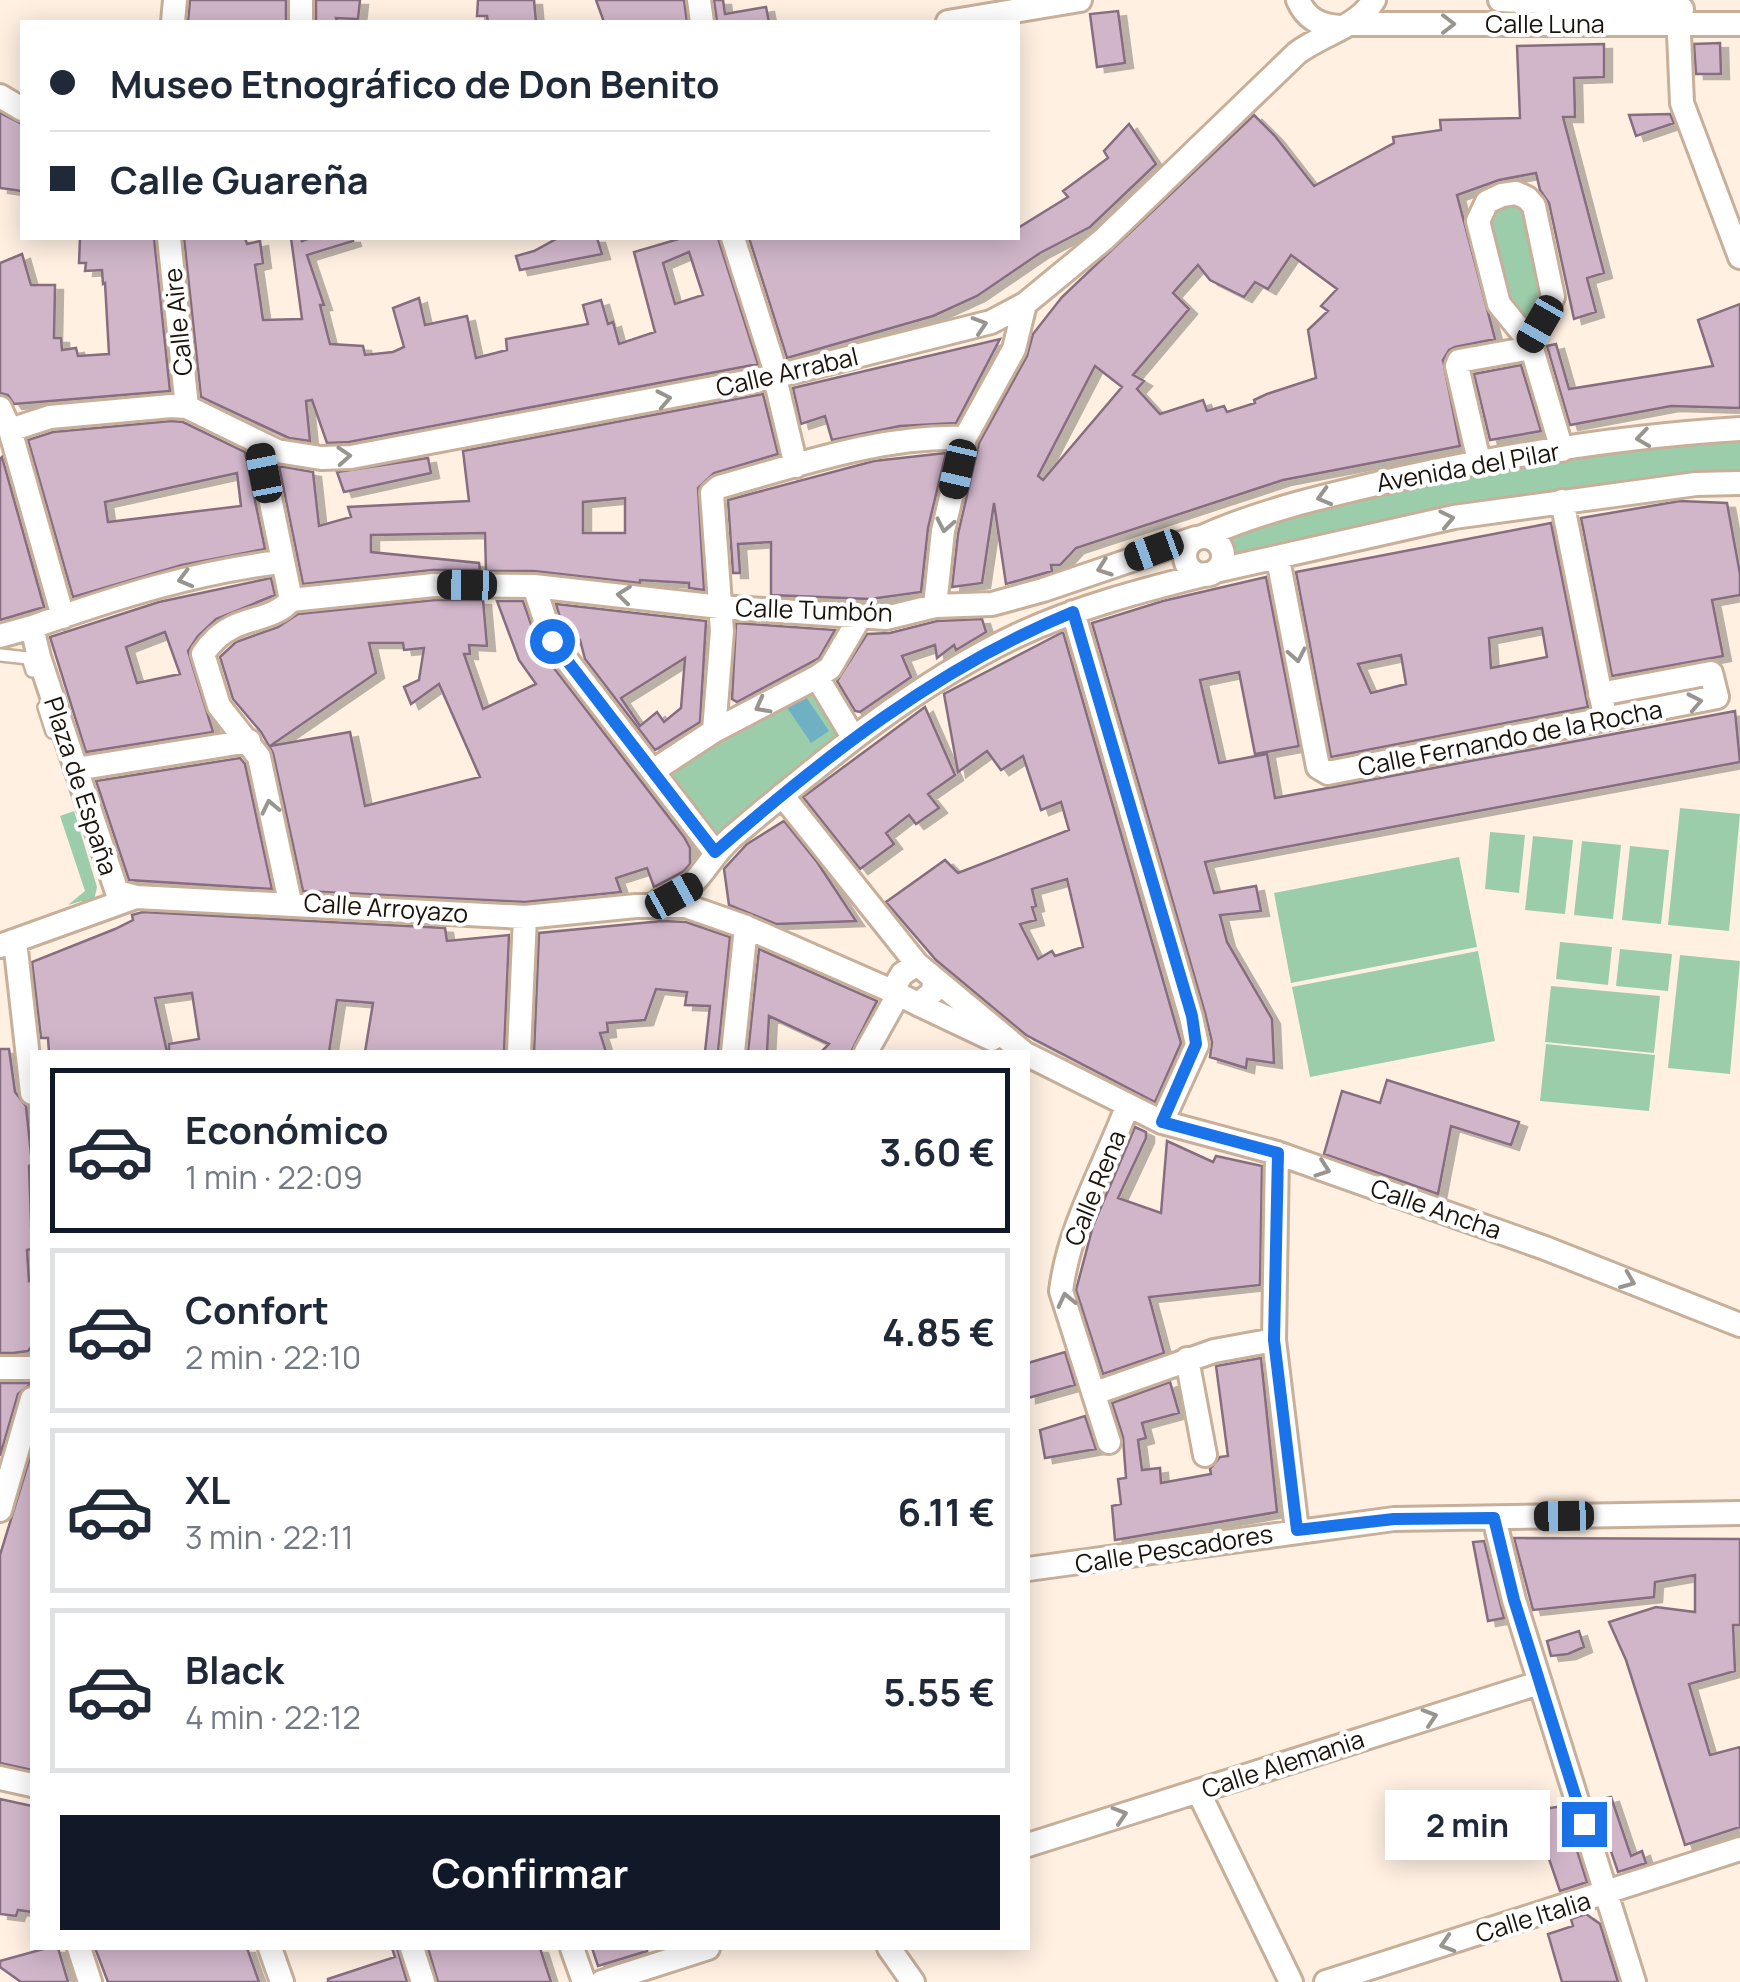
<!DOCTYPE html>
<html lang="es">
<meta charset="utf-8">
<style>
:root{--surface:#fff;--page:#f6f6f7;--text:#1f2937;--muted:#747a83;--line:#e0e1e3;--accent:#111827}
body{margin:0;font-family:Manrope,sans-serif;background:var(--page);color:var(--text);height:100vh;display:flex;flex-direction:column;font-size:38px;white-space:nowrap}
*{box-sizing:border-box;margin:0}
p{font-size:32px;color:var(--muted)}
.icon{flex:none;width:55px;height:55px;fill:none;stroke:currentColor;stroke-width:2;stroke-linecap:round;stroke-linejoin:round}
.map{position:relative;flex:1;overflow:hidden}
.side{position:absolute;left:30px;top:1050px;width:1000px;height:900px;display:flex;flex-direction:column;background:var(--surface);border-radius:0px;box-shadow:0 5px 25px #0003}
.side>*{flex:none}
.guide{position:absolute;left:20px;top:20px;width:1000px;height:220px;border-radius:0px;box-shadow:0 5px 25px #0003;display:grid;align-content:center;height:220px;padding:0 30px;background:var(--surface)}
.end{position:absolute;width:45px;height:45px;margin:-22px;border:12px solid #1a73e8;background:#fff;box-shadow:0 0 0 5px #fff}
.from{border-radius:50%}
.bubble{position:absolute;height:70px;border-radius:0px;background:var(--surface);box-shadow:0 5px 25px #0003;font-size:32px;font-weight:700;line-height:70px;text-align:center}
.car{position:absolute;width:30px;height:60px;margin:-30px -15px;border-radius:12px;box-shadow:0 0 8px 2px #0007;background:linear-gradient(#222 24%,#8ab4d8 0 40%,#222 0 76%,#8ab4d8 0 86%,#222 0)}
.guide b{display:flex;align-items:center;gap:35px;height:95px;font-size:38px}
.guide b+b{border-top:2px solid var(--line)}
.guide i{width:25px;height:25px;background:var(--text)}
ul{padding:18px 0 0;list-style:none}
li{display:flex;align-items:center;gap:30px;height:165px;margin:0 20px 15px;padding:0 10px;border:5px solid var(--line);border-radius:0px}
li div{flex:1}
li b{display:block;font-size:38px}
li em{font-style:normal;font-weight:700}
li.selected{border-color:var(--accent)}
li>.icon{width:90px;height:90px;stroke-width:1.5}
.cta{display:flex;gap:20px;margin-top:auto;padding:20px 30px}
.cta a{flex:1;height:115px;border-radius:0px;background:var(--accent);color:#fff;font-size:40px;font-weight:700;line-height:115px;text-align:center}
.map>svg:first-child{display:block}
</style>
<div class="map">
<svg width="1740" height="1982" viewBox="0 0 1740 1982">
<defs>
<filter id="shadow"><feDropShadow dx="8" dy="5" stdDeviation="0" flood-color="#0004"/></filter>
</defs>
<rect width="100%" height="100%" fill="#fff0e2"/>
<path fill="#9ccdab" d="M1496 204H1522L1547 289 1529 328 1508 307 1487 212Z
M1740 436V480L1227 559 1223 540 1329 500 1542 459Z
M811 688 839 730 834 738 721 834 711 836 667 780 666 769Z
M1680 808 1740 814 1729 931 1668 925Z
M74 811 97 887 92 909 85 911 82 901 68 905 85 891 60 816Z
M1490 832 1525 835 1519 893 1485 889Z
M1533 836 1573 840 1565 914 1525 910Z
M1582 841 1621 845 1613 919 1574 915Z
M1630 846 1669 850 1661 924 1622 920Z
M1459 857 1477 947 1291 983 1274 893Z
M1560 942 1612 947 1608 985 1556 979Z
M1620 949 1672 954 1668 991 1616 986Z
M1478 951 1495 1041 1310 1077 1292 987Z
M1680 955 1740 961 1730 1074 1668 1068Z
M1551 986 1660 996 1654 1053 1545 1042Z
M1546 1044 1655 1055 1649 1111 1540 1101Z"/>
<path fill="#6fb1c2" d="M804 694 829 731 811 743 786 706Z"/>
<path fill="#d1b6ca" stroke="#866e80" stroke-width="2.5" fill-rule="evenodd" filter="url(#shadow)" d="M190 0H286V22H188Z
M316 0H360L358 19 336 18 337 22H316Z
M478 0H534L536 22H488L487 16H477Z
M596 0H684L687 22H604Z
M714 0H723L725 14 766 7 769 22H717Z
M1118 11 1125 63 1097 67 1090 14Z
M1720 43 1721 74H1696L1694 44Z
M1604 44V77L1574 78 1575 117H1563L1604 273 1587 278 1596 312 1574 319 1549 203 1540 190 1536 173 1499 180 1457 195 1495 339 1455 347 1449 350 1443 360 1460 446 1283 480 1076 548 1060 565H1051L1052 571 1006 584 994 503 982 583 952 587 958 534 979 443 1027 356 1033 334 1062 297 1254 115 1275 136 1314 186 1394 143 1393 137 1441 130 1440 120 1520 118 1517 46ZM1291 255 1337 289 1321 306 1328 311 1308 330 1316 378 1267 394 1254 400 1255 403 1227 412 1224 406 1207 411 1203 400 1160 414 1137 389 1144 381 1133 375 1189 309 1173 293 1198 265 1210 280 1244 297 1255 282 1268 289ZM1095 366 1122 387 1043 480 1038 476Z
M0 113 22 124V191L0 188Z
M1670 114 1674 123 1636 136 1629 115Z
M1129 124 1156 164 1090 227 1040 253 977 296 933 316 787 358 749 238H1018V228L1068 197 1063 191 1108 158 1104 151Z
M80 238H154L170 391 14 404 8 395 0 393V263L22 254 31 285H55L54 338H61L62 350 76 348 78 356 109 354 105 283 103 284 102 270 85 271 86 263H79Z
M184 238H245L247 244 260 241 263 263 255 265 263 320 302 319 291 238H301L302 241 310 238H352L353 241 307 255 324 305H320L330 344 363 346 365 355 393 352 404 347 393 308 419 298 425 325 467 316 476 358 507 350 506 339 588 324 583 305 601 300 608 324 613 322 619 344 655 332 634 252 682 238H718L758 364 349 442 327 443 312 400 306 401 310 441 289 438 201 397ZM689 252 703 295 675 304 663 263Z
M558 238H597L602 254 520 270 516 256 534 251Z
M1740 304V408L1671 406 1570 425 1547 346 1556 344 1569 389 1713 366 1698 320Z
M1000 339 956 423 900 426 832 440 825 416 801 424 793 388Z
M1521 365 1541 431 1490 440 1474 374Z
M763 394 778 454 714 473 698 488 704 590 689 588V583L640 580V583L534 571H486L485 533 371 535V552L479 563 480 570H432L303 584 279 466 313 472 319 526 351 517 348 507 469 501 463 451ZM625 498V533H583V502Z
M171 421 183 422 245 452 265 549 182 565 73 597 28 440 53 432ZM237 473 241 506 108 522 105 502Z
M946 453 928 528 921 592 870 599 771 595V542L738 544 740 573H733L728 500 874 461Z
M2 457 44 607 0 620V459Z
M428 458 431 473 344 492 337 472Z
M1680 501 1727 503 1740 574V595L1712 600 1723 656 1612 676 1581 518Z
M1551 523 1588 707 1331 757 1296 572ZM1542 628 1547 657 1491 668 1489 638ZM1401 655 1406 684 1371 693 1358 664Z
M1266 577 1299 746 1255 754 1239 672 1200 680 1219 763 1267 754 1275 798 1735 711 1740 762 1205 862 1214 893 1256 886 1261 911 1220 915 1227 942 1272 1019 1274 1063 1247 1059 1246 1068 1210 1057 1212 1042 1205 1013 1092 623 1163 601Z
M271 578 275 595 216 619 198 636 188 651 213 732 86 752 50 637 159 602ZM165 632 180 674 137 683 126 647Z
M435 600H483L487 646 469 645 470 654H464L483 709 536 684 519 660 497 601H523L540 650 684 837 690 848V864L684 871 654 887 647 868 616 878 621 892 525 902 303 891 273 753 261 732 233 699 220 657 236 642 278 627 298 614ZM369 643H403L404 650 424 648 419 680 404 687 411 704 439 684 480 777 365 806 350 732 270 746 376 673Z
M556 604 706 621 700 722 655 750 585 659 580 640 569 639 565 634ZM685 658 681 708 664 722 657 712 640 726 621 698Z
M982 619 986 632 956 650 954 645 937 658 935 645 902 656 911 677 860 712 855 711 837 681 867 634 890 633 937 621Z
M736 623 835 630 819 658 737 702 732 699Z
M1063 632 1181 1043 1155 1102 1026 1035 936 960 886 902 945 860 958 873 1069 830 1061 802 1041 810 1023 756 1001 770 987 751 958 772 944 694ZM1067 879 1083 947 1055 956 1052 951 1038 959 1020 924 1036 920 1032 907 1036 906 1032 889Z
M925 707 955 775 928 794 939 808 916 824 909 815 886 833 894 844 860 869 803 797Z
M240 758 245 764 272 889 129 880 96 781Z
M784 821 817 862 856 921 776 924 729 905 724 869 747 844Z
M143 912 445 928 447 941 509 935 504 1052H365L373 1003 337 1000 329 1052H169V1044L199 1039 192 993 155 998 167 1052H49L48 1038H41L32 962 115 929 133 920 132 915Z
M662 921 686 922 730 937 718 1052H705L710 1006 685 1005 687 992 656 989 645 1020 607 1023 608 1032 600 1033 606 1052H534L539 933Z
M759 949 877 1001 851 1052H821L829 1044 769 1016 767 1052H748Z
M0 1049H9L15 1092 26 1106 32 1164 29 1166 32 1249 27 1250 29 1281 32 1280V1346L28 1351 13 1353H0Z
M1387 1080 1519 1122 1511 1145 1451 1126 1438 1194 1324 1154 1342 1091 1380 1103Z
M1135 1127 1146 1132V1138L1118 1198 1161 1213 1167 1141 1213 1162 1216 1156 1262 1166 1260 1285 1149 1297 1164 1353 1103 1374 1076 1290 1093 1226Z
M1065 1352 1075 1385 1028 1398V1363Z
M1261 1358 1277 1512 1115 1540 1112 1506 1121 1504 1118 1479 1126 1478 1123 1437 1112 1403 1170 1382 1179 1413 1142 1423 1146 1438 1138 1440 1142 1470 1160 1468 1161 1483 1211 1474 1210 1469 1220 1457 1228 1456 1216 1366Z
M0 1383H32L18 1394 0 1456Z
M1085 1416 1096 1449 1045 1458 1040 1430Z
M32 1451V1770L0 1763V1555Z
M1514 1538 1740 1539V1625H1733L1735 1671 1689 1684 1710 1755 1740 1747V1827L1685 1845 1626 1660 1609 1622 1656 1607 1695 1612V1575L1655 1582 1654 1597 1533 1610Z
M1484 1541 1504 1618 1488 1621 1473 1542Z
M1579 1631 1584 1647 1568 1654 1551 1656 1547 1641Z
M1611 1797 1631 1856 1642 1851 1646 1863 1618 1872 1594 1801Z
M0 1799 32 1806V1912L18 1910 16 1916 0 1914Z
M1563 1806 1587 1882 1560 1891 1535 1818 1545 1814 1544 1809Z
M1586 1914 1600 1924 1618 1982H1562L1548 1934 1573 1926 1571 1919Z
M47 1948H58L68 1982H21L0 1967V1961Z
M95 1948H247L259 1982H108Z
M392 1948H397L407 1982H328V1979L395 1957Z
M428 1948H540L551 1982H438Z
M592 1948H647V1951L598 1966Z"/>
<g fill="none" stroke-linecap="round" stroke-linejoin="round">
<defs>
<path id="lane" d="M0 655 28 658 32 671
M44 707 52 732"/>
<path id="street" d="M699 0 702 22
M1298 0C1306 19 1320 26 1340 27
M1500 0 1682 9
M1678 11 1682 103 1740 257
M173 22 175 0
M301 22V0
M948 22 1080 0
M1351 24H1740
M0 96 22 109
M169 238 187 407
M733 238 777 376 776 382 796 466
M1530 342 1553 297 1534 206 1527 198 1516 193 1502 195 1487 202 1478 221 1499 304 1530 342 1562 450
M0 408 10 430 63 617
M10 430 50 417 171 406 187 407 277 451 321 458 351 457 777 376 991 322 1025 304 1104 239 1297 53C1324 33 1358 27 1374 0
M259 444 291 600
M1479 461 1457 366 1459 361 1531 348
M1562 501 1603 706
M1202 537C1262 510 1329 495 1393 480 1506 455 1624 436 1740 429
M1185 556a19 19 0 1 1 38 0a19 19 0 1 1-38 0Z
M1278 559 1318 767 1328 773 1717 697 1711 673 1600 694
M1215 571 1454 517 1696 484 1740 483
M534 586 552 641 715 852
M291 600 434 585 534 586 720 607 886 618 935 606 992 604 1043 590 1196 538
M935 606 943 531 965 438 1014 349 1025 304
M1073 612 1191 1017 1197 1045 1162 1122
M32 627C114 598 195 572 280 562
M0 636 32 627 39 657 117 892 136 897 525 917 636 906H686L746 927 892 991
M817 677 830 668 860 617
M714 731 722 631 712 493 719 487C798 465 882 435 965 438
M76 769 249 741
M653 771 714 731 817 677 853 737
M782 795 917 964
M659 901C705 886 700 866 732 837 822 762 911 686 1018 635 1078 607 1143 590 1207 574
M290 902 259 757 219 706 203 654C211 642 220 633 233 627 251 618 277 617 291 600
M15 941 32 1093
M0 946 136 897
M934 981 933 992 918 1004 892 991 902 974 917 964 1023 1052
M918 1004 992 1039
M519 1052 525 917
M733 1052 746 927
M866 1052 898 995
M1028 1055 1162 1122 1277 1153 1545 1248 1740 1325
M1277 1153 1274 1340 1297 1530
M1187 1359 1205 1455
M0 1368H32
M1095 1393 1214 1351 1274 1340
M1109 1442 1061 1291C1069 1226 1104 1168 1127 1107
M0 1510 32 1399
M1494 1518 1514 1600 1634 1982
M1028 1569 1394 1519 1740 1513
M0 1778 32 1785
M1198 1791 1291 1982
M1028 1845 1539 1683
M79 1948 90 1982
M270 1948 282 1982
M412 1948 423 1982
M572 1948 584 1982
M889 1948 913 1982
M602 1982 708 1948
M1326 1982 1740 1849"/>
</defs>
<use href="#lane" stroke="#c7af99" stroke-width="16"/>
<use href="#street" stroke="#c7af99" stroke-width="28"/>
<use href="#lane" stroke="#fff" stroke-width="11"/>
<use href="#street" stroke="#fff" stroke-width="22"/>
</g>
<defs><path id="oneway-chevron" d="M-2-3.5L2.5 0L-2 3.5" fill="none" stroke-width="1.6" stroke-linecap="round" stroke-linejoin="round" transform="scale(2.5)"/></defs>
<g stroke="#989591">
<use href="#oneway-chevron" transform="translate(1448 24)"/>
<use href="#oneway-chevron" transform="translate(980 325) rotate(-18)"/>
<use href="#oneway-chevron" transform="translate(664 399) rotate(-11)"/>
<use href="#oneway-chevron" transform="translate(1643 438) rotate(172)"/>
<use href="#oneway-chevron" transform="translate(344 456) rotate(-4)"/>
<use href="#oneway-chevron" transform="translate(1324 497) rotate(164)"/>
<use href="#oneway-chevron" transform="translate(1447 519) rotate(-12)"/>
<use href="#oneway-chevron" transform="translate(945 525) rotate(101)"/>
<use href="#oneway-chevron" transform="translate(1104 568) rotate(160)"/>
<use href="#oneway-chevron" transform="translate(185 579) rotate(165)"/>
<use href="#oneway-chevron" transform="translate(624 595) rotate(-174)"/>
<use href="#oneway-chevron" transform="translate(1297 655) rotate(79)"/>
<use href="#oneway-chevron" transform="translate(1695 702) rotate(-11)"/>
<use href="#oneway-chevron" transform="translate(762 706) rotate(152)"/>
<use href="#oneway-chevron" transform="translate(270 807) rotate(-102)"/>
<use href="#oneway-chevron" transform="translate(1323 1169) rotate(19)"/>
<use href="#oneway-chevron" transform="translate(1628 1281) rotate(22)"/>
<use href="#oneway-chevron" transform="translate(1066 1300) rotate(-103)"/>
<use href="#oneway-chevron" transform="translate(1430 1717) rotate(-18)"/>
<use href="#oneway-chevron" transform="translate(1120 1815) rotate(-18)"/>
<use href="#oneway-chevron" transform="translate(1447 1944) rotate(163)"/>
</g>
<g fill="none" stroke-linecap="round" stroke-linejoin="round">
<path stroke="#1a73e8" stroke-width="12" d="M552 641 715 852C825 756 937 668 1073 612L1192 1016 1196 1044 1162 1122 1278 1153 1274 1340 1297 1530 1394 1519 1494 1518 1514 1600 1584 1824"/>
</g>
<g text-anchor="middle" stroke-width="8" stroke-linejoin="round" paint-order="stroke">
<g font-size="25" fill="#1b130b" stroke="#fff">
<text x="1545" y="33">Calle Luna</text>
<text transform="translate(178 322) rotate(-96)" y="9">Calle Aire</text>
<text transform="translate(787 372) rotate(-13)" y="9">Calle Arrabal</text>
<text transform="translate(1468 467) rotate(-10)" y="9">Avenida del Pilar</text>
<text transform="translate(814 610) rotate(2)" y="9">Calle Tumbón</text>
<text transform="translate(1510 738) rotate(-11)" y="9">Calle Fernando de la Rocha</text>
<text transform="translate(81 786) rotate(72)" y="9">Plaza de España</text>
<text transform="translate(386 908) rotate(4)" y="9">Calle Arroyazo</text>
<text transform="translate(1095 1188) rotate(-68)" y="9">Calle Rena</text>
<text transform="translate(1436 1209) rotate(19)" y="9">Calle Ancha</text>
<text transform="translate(1174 1549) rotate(-9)" y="9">Calle Pescadores</text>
<text transform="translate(1283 1764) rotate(-18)" y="9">Calle Alemania</text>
<text transform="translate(1533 1917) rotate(-17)" y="9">Calle Italia</text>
</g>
</g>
</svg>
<i class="end from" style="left:552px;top:641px"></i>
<i class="end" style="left:1584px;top:1824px"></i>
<div class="bubble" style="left:1385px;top:1790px;width:165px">2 min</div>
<i class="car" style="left:1540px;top:324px;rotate:210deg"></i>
<i class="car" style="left:958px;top:469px;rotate:193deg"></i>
<i class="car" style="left:264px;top:473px;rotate:349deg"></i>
<i class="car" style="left:1154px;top:550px;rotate:250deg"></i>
<i class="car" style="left:467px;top:585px;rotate:271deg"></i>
<i class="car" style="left:674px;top:896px;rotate:61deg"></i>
<i class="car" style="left:1564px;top:1516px;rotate:269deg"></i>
<div class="guide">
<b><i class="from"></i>Museo Etnográfico de Don Benito</b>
<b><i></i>Calle Guareña</b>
</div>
<section class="side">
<ul>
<li class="selected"><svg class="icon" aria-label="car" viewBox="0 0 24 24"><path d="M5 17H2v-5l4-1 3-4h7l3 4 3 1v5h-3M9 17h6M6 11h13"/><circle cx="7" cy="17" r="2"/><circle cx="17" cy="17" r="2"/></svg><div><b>Económico</b><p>1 min · 22:09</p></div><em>3.60 €</em></li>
<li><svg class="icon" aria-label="car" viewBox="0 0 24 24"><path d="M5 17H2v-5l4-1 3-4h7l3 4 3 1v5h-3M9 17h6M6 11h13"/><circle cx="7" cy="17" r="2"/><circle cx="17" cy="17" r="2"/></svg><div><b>Confort</b><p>2 min · 22:10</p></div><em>4.85 €</em></li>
<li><svg class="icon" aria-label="car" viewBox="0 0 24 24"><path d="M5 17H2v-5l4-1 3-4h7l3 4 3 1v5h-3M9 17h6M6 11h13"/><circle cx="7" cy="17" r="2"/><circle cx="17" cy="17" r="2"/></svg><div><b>XL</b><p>3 min · 22:11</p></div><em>6.11 €</em></li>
<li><svg class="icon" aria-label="car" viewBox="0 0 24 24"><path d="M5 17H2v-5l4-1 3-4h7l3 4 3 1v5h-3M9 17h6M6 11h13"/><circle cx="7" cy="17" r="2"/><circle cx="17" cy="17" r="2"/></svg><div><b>Black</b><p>4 min · 22:12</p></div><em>5.55 €</em></li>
</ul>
<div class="cta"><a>Confirmar</a></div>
</section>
</div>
